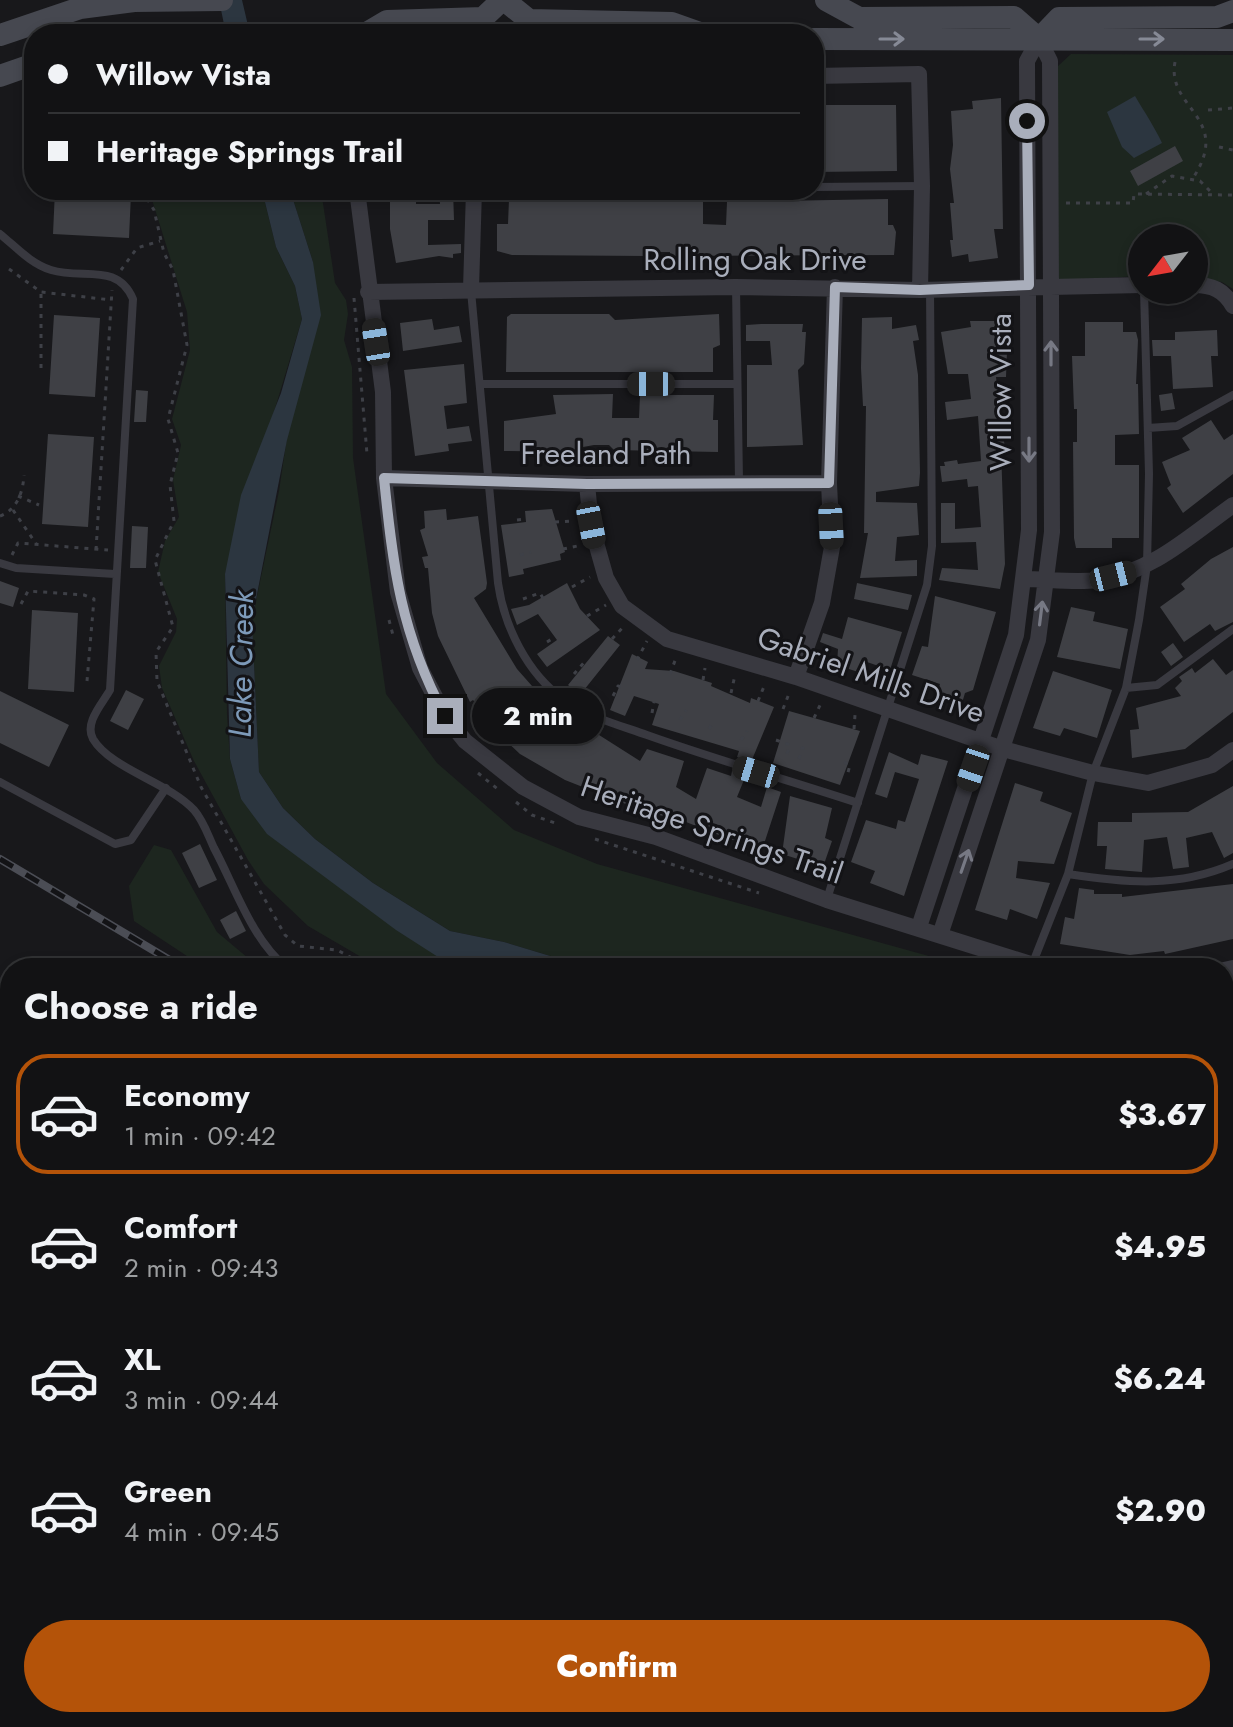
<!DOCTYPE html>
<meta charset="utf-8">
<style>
:root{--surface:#121214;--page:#1f2022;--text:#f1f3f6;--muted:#9c9ea0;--line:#313234;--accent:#b45309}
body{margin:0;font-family:Jost,sans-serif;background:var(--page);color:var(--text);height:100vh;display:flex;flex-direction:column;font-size:30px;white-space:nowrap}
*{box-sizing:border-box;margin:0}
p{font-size:26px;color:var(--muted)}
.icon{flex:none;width:44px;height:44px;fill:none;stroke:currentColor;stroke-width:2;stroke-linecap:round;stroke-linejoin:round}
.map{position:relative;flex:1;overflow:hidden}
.sheet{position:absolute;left:0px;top:958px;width:1234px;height:770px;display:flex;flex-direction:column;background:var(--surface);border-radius:32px 32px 0 0;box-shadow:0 4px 12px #0003,0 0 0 2px var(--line)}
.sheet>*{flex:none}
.top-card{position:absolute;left:24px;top:24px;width:800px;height:176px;border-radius:32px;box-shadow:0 4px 12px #0003,0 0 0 2px var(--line);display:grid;align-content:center;height:176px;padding:0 24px;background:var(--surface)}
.needle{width:52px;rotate:239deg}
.controls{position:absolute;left:1128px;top:224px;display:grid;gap:16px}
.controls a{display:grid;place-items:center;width:80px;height:80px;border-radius:50%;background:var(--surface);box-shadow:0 4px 12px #0003,0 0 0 2px var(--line);font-size:40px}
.end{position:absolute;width:36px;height:36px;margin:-18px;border:10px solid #a9aebb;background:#111;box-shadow:0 0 0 4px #111}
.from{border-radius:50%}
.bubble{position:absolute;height:56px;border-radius:28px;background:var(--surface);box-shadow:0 4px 12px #0003,0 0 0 2px var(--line);font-size:26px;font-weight:800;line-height:56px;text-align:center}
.car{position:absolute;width:24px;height:48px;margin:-24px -12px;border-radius:10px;box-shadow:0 0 6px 2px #0007;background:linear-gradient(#222 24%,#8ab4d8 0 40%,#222 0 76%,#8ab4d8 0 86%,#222 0)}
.top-card b{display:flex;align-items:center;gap:28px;height:76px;font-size:30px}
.top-card b+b{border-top:2px solid var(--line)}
.top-card i{width:20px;height:20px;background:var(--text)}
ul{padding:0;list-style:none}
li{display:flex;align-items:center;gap:24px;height:120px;margin:0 16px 12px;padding:0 8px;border:4px solid transparent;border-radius:32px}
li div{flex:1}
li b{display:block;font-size:30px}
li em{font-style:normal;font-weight:800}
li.current{border-color:var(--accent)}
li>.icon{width:72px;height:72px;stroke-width:1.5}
h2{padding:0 24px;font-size:36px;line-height:96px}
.action{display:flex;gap:16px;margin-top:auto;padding:16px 24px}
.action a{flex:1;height:92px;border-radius:48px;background:var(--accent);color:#fff;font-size:32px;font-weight:800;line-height:92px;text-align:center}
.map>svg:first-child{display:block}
</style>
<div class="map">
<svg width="1233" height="1727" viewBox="0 0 1233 1727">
<rect width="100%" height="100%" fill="#18181b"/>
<path fill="#1d261f" d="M1071 54 1233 55V289L1222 282 1194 278V238H1142V276L1062 280 1056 277 1058 66Z
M149 190H262L276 247 295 286 302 319 225 574 227 715 230 759 241 799 449 964 464 968H380L308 926 264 884 248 860 194 761 162 688 159 666 176 632 177 619 158 572 165 541 179 517 173 480 181 445 172 419 190 350 187 312Z
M290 190H321L335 283 346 300 348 314 344 340 352 367 353 458 386 694 437 763 514 830 597 864 972 968H590L504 942 450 931 373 883 315 839 283 808 259 772 252 620 279 491 313 262Z
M154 845 171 850 217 932 260 968H205L134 921 129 886Z
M1233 988V1170L1226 1169 1233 1178V1229L1224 1214V991Z
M1224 1248 1233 1263V1380L1224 1345Z
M0 1415 10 1428V1718H89L94 1727H0Z
M1233 1505V1727H1108L1098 1718H1224V1509Z"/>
<path fill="#2c3640" d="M219 0H242L250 34H226Z
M1135 96C1145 113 1154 126 1162 143L1134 158 1122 147 1107 112Z
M262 190H290L313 262 321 315 287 440 252 620 259 772 283 808 315 839 373 883 450 931 504 942 590 968H464L449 964 396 930 267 834 241 799 230 759 225 574 241 495 281 393 302 319 295 286 276 247Z"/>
<path fill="#3f4045" d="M1001 98 1003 229H994L998 258 969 262 968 254 952 257 950 240H953L950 203H954L950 169 953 145 951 111 973 109 972 101Z
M814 105H896L897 171 814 172Z
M1175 146 1183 161 1138 186 1130 171Z
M55 190 131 194 129 238 53 234Z
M390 190H416V204H440L439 190H453L454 220H428V245L461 244V253L453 254V258L439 256 396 263 390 229Z
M509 199 703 202V224L726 225 727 202 888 199V225H893L896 232 894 255 670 256V252H647V256L512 255 497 251V224H508Z
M511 314H609L615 320 719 314 720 345 713 348V372H506L507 317Z
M54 315 100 318 95 397 49 394Z
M892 317V329L916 325 919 340 913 341 918 375 920 473 919 486 876 492V502L917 503 919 535 897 537 895 561 917 560V576L860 578 868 533H864L866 406H863L861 368 862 318Z
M432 319 434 330 459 326 462 342 403 351 400 323Z
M970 321H996V350L1007 351 1006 377H996L1005 449H1001L1005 564 1000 589 939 580 942 568 978 570 976 542 941 543V503H955V529L981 527 978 486 968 487 967 479 942 482 940 466H945L944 462 957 460 958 464 981 461 978 416 947 420 945 402 971 399 968 374H948L941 332 971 327Z
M1085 322H1123V332H1136L1138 340 1136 384H1138L1139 434 1115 435V465H1139V538H1112V548H1076L1074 538 1073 442H1077V409H1074L1072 356H1085Z
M761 324H803L802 332H806L804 364 798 370 803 445 747 447V365H772L770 341H746V325Z
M1217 330 1218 356H1211L1213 387 1173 389 1171 356H1153L1152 340H1175V332Z
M464 364 467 403 444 406 447 429 469 426 472 441 448 444 449 451 415 456 404 370Z
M136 390 148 391 146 422H134Z
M1172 393 1175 409 1161 411 1159 395Z
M613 394 612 418H639L640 395H714L713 420H718V452L614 450 609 445H594L583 447V452L504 451V421L556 414 553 395Z
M1211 420 1224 440 1233 434V474L1183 513 1167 488 1171 485 1162 462 1190 450 1182 438Z
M48 434 94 437 88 527 42 524Z
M446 509 447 520 478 516 487 583 486 589 474 598 517 669 540 695 542 693 555 707 640 761 647 749 684 761 676 787 696 799 707 768 731 776 732 771 746 775 737 797 761 807 767 787 781 792 763 847 729 839 681 820 646 812 565 780 520 754 501 736 503 734 473 700 470 702 438 636 432 613 428 568H425L422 557 428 556 420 530 425 528 424 511Z
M552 509 565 552 560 554 561 560 523 569 524 574 509 577 501 525 526 522 525 511Z
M132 526 148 527 146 568H130Z
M1233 547V622L1215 631 1210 624 1184 642 1160 607 1185 589 1181 584 1211 559Z
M0 581 19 588 13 607 0 603Z
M567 583 580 609 600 630 547 667 537 654 557 640 538 614 517 625 511 609 529 605Z
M857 583 912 595 908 610 854 599Z
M935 596 996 612 973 690 965 693 962 703 936 695 940 684 912 675 922 646 928 647Z
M1071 607 1095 612 1093 621 1128 629 1120 669 1057 657Z
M32 610 78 613 74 692 28 689Z
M848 617 902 632 890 670 867 662 864 674 837 665 838 649 820 642 823 633 842 639Z
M608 636 620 645 580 695 568 685Z
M1173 643 1183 657 1171 666 1161 652Z
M632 654 648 662 645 669 674 671 712 683 711 686 750 703 751 698 774 707 751 762 737 757 739 751 652 725 659 704 634 696 625 716 610 710Z
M1213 659 1226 675 1233 670V712L1185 749 1132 758 1130 730 1139 729 1136 708 1181 696 1175 688 1182 681 1179 677 1192 668 1195 673Z
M1053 671 1112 690 1097 738 1064 728 1060 736 1033 728Z
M126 690 144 699 128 730 110 721Z
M0 691 69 725 49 767 0 743Z
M789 711 860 731 840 785 773 763Z
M889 752 918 765 921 754 948 761 904 896 870 883 875 871 851 862 866 820 896 829 898 820 905 822 919 779 895 772 887 798 875 794Z
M1015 783 1043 792 1040 801 1072 813 1054 864 1018 861 1016 878 1050 883 1037 919 1010 909 1007 920 975 910Z
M1233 786V853L1224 858 1212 832 1186 838 1189 867 1173 869 1167 837 1144 840 1142 872 1105 869 1107 846H1097L1098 822H1132V813L1188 812Z
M790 796 832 808 825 838 832 841 823 867 782 854Z
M200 844 217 880 199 888 182 853Z
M1233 884V939L1165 954 1164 951 1130 955 1060 944 1065 917 1074 919 1079 888 1094 890V894H1122V897Z
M236 911 246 931 230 939 220 920Z"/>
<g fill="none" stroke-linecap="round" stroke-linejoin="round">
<path stroke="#3e4047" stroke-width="3" stroke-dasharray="4 6" stroke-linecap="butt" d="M1175 62C1166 109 1233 117 1193 178
M1208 110 1233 108
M1219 147 1233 150
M142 190 154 210 164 253 173 270 187 345 168 419 178 453 170 485 174 521 155 560 173 627 156 652 157 681 201 787 285 935 298 946 337 950 371 968
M1146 194 1172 176 1200 181 1213 194
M1066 203H1133L1134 194 1233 195
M9 269 41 292 111 300
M121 270 137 248 160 241
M354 298 367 454
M41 368V292
M18 496 39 505
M13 510 37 545
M0 516C17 510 23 492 24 475
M517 520 526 519
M555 522 573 521
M563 549 582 545
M96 550 112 290
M12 555 18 543 108 550
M520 555 531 552
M572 587 590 577
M523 599 540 593 544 600
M21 604 28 591 84 595 94 599 87 681
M587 616 606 605
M389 620 394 639
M612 639 625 625
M547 642 555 637
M637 660 647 641
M574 674 587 659
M670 674 676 658
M703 680 705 668
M731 693 735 675
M613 696 618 686 625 688
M758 701 765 684
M783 709 790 691
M652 713 654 702
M814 718 822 701
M680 720 686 710
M709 729 714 721
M854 729 855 715
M741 740 747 731
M776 740 790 745 787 754
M799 759 802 748 810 750
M844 762 850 765 847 776
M478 773 500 791
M516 802 532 815 555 823
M595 839 759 893
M1224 1158 1233 1170
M1224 1374 1233 1392"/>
<path stroke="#393940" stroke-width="8" d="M814 187 921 186
M0 234C16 247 31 264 51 270 83 280 117 262 133 299L110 690C102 704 84 723 93 739 111 769 168 782 194 810 203 820 208 835 214 848 235 887 252 940 287 968
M736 287 739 481
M471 291 498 583C504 626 527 673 563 699 588 717 619 725 647 735 717 760 788 780 858 803
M480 384H737
M1148 428 1177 426 1233 395
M0 563 16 568 115 574
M1126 688 1157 685 1233 629
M0 782 115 844 131 840 166 788
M1068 874C1126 883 1178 888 1233 864
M827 899 927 585 932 546 930 289
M1032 965 1068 874 1093 773 1126 688 1139 620 1147 565 1149 474 1144 290
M1195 1718 1206 1727"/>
<path stroke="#393940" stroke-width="16" d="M814 76 919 74 922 186 920 290
M357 190 383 392 384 478 398 592 420 668 445 716 465 741 523 787 579 817 656 837 827 900 1043 968
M1194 285C1212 285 1224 290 1233 306
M471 289 474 190
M368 292 736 287 920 290 1142 285
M384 478 587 484 829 483
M587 484 591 525 606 578 622 606 667 639 796 677 1003 749 1093 773 1148 783 1212 765 1233 750
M1023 579C1047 579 1074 583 1098 580 1151 573 1191 535 1233 505
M796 677 822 603 832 547 829 483 835 287
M919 927 1016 635 1029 530 1027 61 1039 39
M940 935 1038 640 1052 532 1050 61 1039 39
M1224 970 1233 968
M0 1293V1316
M0 1370 10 1388
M543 1718 553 1727"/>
<path stroke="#464850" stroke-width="22" d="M504 0 529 20 672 23 703 34
M826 0 859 18 1014 17 1039 39 1059 18 1217 17 1233 11
M365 34 387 21 483 18 502 0
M0 35 80 8 134 1 222 0
M814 39 1233 40
M0 76 34 64"/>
<defs>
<path id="rail" d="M0 859 183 968
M1072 1718 1082 1727"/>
</defs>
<use href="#rail" stroke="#4b4d55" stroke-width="8"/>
<use href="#rail" stroke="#131316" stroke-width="5" stroke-dasharray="15" stroke-linecap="butt"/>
</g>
<defs><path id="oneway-shaft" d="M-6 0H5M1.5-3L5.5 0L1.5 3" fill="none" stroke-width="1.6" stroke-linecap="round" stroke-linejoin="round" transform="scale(2)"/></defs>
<g stroke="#868a96">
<use href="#oneway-shaft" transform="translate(892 39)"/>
<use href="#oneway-shaft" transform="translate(1152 39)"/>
</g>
<g stroke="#777984">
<use href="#oneway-shaft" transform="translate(1051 353) rotate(-90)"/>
<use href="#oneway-shaft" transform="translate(1029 450) rotate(90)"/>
<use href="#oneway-shaft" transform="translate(1041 613) rotate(-83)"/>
<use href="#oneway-shaft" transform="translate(965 861) rotate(-71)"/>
</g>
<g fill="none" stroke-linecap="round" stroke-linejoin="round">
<path stroke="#a9aebb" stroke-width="10" d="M445 716C401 634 393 568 384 478L587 484 829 483 835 287 920 290 1029 285 1027 121"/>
</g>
<g text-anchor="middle" stroke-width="6" stroke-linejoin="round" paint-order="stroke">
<g font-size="30" fill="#a9aebb" stroke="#131316">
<text x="755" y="270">Rolling Oak Drive</text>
<text transform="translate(1001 392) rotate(-90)" y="10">Willow Vista</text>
<text x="606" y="464">Freeland Path</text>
<text transform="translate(871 675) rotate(19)" y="10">Gabriel Mills Drive</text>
<text transform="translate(712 830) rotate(19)" y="10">Heritage Springs Trail</text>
</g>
<g font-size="32" font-style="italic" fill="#7d9ab9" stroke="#131316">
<text transform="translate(241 664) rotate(-89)" y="11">Lake Creek</text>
</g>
</g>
</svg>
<div class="controls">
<a><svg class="needle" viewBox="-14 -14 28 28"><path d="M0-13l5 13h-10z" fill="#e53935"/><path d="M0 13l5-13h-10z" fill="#9c9ea0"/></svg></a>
</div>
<i class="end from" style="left:1027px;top:121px"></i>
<i class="end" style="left:445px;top:716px"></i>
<div class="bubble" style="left:472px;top:688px;width:132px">2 min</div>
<i class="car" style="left:376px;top:342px;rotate:351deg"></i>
<i class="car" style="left:651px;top:384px;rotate:270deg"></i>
<i class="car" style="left:591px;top:525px;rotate:169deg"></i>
<i class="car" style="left:831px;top:526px;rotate:177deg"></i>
<i class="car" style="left:1113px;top:576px;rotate:76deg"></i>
<i class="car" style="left:973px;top:768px;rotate:199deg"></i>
<i class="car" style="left:756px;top:772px;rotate:287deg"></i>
<div class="top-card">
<b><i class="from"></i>Willow Vista</b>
<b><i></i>Heritage Springs Trail</b>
</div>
<section class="sheet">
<h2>Choose a ride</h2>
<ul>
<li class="current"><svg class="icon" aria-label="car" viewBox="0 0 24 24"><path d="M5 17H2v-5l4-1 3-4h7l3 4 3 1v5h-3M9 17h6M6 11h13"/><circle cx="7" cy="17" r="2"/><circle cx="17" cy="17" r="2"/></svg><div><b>Economy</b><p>1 min · 09:42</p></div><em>$3.67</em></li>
<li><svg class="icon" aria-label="car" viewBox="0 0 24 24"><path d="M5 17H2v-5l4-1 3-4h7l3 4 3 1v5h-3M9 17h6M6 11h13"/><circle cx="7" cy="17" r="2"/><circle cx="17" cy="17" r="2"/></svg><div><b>Comfort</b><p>2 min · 09:43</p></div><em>$4.95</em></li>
<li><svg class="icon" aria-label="car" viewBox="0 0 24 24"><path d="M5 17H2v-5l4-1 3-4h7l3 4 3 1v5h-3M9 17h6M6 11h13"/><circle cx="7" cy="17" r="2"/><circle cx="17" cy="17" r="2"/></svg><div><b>XL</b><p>3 min · 09:44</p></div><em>$6.24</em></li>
<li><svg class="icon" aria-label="car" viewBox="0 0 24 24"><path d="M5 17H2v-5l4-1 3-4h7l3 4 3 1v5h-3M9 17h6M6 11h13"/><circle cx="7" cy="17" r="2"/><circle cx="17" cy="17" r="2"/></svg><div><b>Green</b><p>4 min · 09:45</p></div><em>$2.90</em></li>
</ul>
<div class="action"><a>Confirm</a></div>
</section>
</div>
